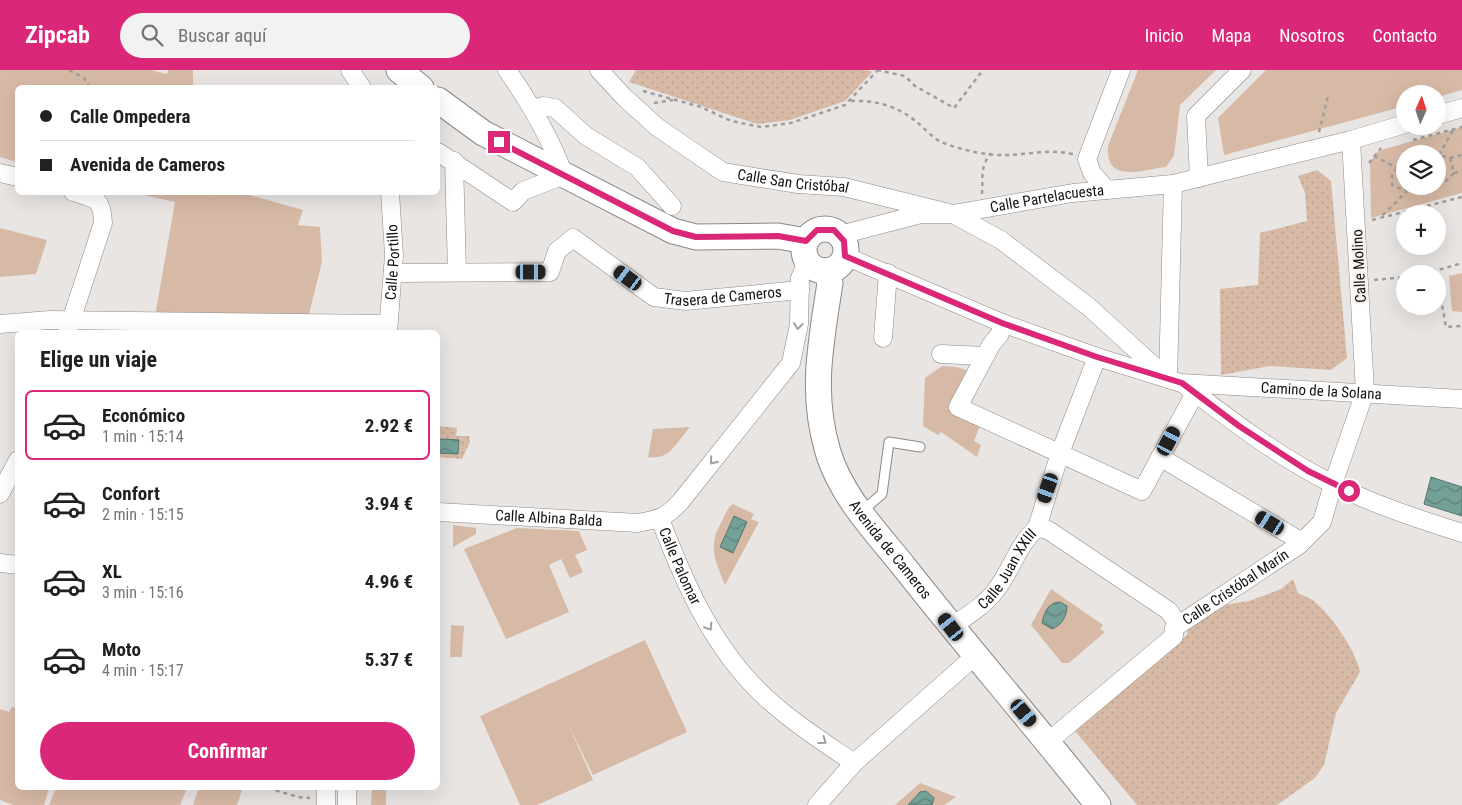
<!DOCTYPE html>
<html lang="es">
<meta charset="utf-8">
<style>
:root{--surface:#fff;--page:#f2f2f2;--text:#202124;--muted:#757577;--line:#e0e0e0;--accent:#db2777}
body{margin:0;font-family:"Roboto Condensed",sans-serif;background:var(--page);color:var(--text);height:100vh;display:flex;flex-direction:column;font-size:19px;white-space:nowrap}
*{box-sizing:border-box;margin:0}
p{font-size:16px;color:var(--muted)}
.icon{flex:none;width:28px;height:28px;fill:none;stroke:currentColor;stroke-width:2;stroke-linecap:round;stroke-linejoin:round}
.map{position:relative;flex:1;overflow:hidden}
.side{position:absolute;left:15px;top:260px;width:425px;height:460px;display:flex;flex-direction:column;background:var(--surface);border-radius:8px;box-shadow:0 5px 20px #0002}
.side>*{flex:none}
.top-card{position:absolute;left:15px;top:15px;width:425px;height:110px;border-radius:8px;box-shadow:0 5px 20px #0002;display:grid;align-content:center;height:110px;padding:0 25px;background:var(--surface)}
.needle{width:32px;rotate:3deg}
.tools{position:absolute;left:1396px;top:15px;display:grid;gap:10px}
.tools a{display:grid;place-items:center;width:50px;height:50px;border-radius:50%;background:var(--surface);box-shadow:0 5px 20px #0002;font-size:25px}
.end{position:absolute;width:22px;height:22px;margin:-11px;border:6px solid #db2777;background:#fff;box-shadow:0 0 0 2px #fff}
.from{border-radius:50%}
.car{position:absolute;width:15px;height:30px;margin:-15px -8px;border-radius:6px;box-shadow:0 0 4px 1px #0007;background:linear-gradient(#222 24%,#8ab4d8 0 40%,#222 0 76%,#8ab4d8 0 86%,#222 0)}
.top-card b{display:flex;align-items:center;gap:18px;height:48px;font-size:19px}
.top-card b+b{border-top:1px solid var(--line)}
.top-card i{width:12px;height:12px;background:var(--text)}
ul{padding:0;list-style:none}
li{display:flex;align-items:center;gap:15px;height:70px;margin:0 10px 8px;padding:0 15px;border:2px solid transparent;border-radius:8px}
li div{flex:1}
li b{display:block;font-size:19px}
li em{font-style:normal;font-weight:700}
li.current{border-color:var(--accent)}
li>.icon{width:45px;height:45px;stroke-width:1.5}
h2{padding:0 25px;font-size:22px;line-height:60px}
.cta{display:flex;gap:10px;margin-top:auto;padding:10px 25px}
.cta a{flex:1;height:58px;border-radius:30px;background:var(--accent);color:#fff;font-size:20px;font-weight:700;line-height:58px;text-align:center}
header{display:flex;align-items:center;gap:30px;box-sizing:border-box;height:70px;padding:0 25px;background:var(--accent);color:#fff}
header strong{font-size:24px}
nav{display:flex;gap:28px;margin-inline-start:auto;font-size:18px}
.search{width:350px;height:45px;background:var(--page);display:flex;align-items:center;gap:12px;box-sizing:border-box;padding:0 18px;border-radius:28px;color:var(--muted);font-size:19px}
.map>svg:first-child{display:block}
</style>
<header>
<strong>Zipcab</strong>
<div class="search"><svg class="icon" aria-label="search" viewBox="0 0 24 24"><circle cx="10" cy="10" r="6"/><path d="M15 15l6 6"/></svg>Buscar aquí</div>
<nav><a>Inicio</a><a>Mapa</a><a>Nosotros</a><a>Contacto</a></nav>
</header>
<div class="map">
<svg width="1462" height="735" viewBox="0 0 1462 735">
<defs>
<pattern id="grass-dots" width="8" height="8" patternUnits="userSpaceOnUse" patternTransform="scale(1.25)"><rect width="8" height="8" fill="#d7baa6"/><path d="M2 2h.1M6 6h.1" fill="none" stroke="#b89f8e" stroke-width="1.8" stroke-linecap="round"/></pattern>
<pattern id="water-waves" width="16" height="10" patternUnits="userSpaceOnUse" patternTransform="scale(1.25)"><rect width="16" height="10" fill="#73a197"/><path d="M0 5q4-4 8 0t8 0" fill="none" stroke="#5d827a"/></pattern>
</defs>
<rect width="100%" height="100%" fill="#e8e5e3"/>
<path fill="url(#grass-dots)" d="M636 0H867L872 2 845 31 790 50 757 54 629 12Z
M1317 100 1331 111 1347 288 1331 300 1270 296 1221 305 1220 219 1258 215 1260 163 1307 151 1305 123 1298 106Z
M438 356 457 358 456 366H469L470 372 462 389 438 387Z
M1293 509 1298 523C1303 526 1311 528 1315 532 1332 546 1356 581 1360 602L1336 643 1324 695 1315 708 1277 735H1137L1075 661 1187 565 1188 559 1224 535 1249 531 1281 519Z"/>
<path fill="#d7baa6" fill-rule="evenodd" d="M0 0H151L167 4 168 0H193V17L18 18 17 92 0 87Z
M1138 0H1216L1180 35 1174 86 1166 97C1142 100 1105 114 1108 76Z
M1266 0H1462V20L1438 27V24H1405V36L1224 85 1218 48Z
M1462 57V123L1371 148 1370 92 1378 81ZM1405 84H1438V116H1405Z
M135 123H213L212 128 214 123H242L303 140 298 155 320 157 322 192 309 244 155 246 175 132Z
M0 158 47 170 36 204 0 207Z
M1462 203V242L1452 241 1449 206Z
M942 296 957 297 972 302 954 339 980 356 974 371 981 375 977 387 941 362 938 365 923 356 925 308Z
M690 357C677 372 669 391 648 387L653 359Z
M733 434 754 444 751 449 759 452 725 515C715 489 707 477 722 451 725 445 727 438 733 434Z
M453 455 476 458V464L453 477Z
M517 458 579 461 587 480 575 485 583 502 570 508 561 489 549 495 569 542 506 569 464 479Z
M1051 519 1103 555 1100 559 1105 562 1069 593H1062L1031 555Z
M451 555 464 556 462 587H450Z
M645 570 687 662 593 705 568 654 593 710 537 735H520L480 646Z
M12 637 17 639 18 718H49L44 735H13L0 730V639L9 642Z
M920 713 956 727 944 735H895Z
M56 718H187L180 735H49Z
M199 718H235L242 720 237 735H193Z
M372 718H386V735H371Z"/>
<path fill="url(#water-waves)" stroke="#56766f" d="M439 369 459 370 458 384 439 383Z
M1431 407 1462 417V446L1424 434Z
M734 446 747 452 733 483 720 477Z
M1060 532 1067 536C1067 546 1062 555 1052 559L1042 553C1044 543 1048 532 1060 532Z
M926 721 934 728 932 735H908L920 722Z"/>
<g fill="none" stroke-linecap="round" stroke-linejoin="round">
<defs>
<path id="service" d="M861 442 882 424 889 372 920 377"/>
<g id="minor">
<path d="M350 0 362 18"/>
<path id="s1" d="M599 0 624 27 657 57 723 102 798 114 844 117 953 144 1001 170 1089 237 1168 309"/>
<path d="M533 39 543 36 555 38 586 66 637 97 672 136"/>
<path d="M1438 45 1462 38"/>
<path d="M438 82 513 132 523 121 564 105C550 67 530 33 507 0"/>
<path d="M454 91 457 201"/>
<path d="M0 103 18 107"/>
<path d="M1199 108 1196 46 1242 0"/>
<path d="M1107 120 1092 103 1087 89 1121 0"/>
<path id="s2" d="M840 165 921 144H953L1073 123 1173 114 1351 70 1405 54"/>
<path id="s3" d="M845 186 1002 253 1097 287 1181 313 1462 329"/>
<path id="s4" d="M393 203 550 202 557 181 573 168 654 227 685 231 800 220"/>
<path d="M1002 253 1000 264 991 275 958 337 1142 421 1195 323"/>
<path d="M0 254 50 250 388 254"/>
<path d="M68 260 103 153C102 128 96 129 73 122"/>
<path id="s5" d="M388 262 394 185 390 122"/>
<path d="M883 268 888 203"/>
<path d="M941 284 985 286"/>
<path d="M1168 309 1173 114"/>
<path d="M1186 316C1232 351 1279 387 1331 413 1372 434 1418 449 1462 463"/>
<path d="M1160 387 1302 472"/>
<path d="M0 424 18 390"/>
<path id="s6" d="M438 442 638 453C660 449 667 447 681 431L791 293 799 254 800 208 807 192"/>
<path id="s7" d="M660 449C683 509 708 567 752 614 781 645 819 669 854 693"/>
<path d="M1037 458 1048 460 1169 541 1175 550 1174 566 1049 671"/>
<path d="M0 493 18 495"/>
<path id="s8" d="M951 557C967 546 985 535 996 520 1011 501 1018 474 1037 458L1060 383 1097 287"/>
<path id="s9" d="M1174 558 1299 475 1322 452 1333 414 1365 322 1351 70"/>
<path d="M326 735V718"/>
<path d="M347 735V718"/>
<path d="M817 735 854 693 975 586"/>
</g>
<g id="secondary">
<path d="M399 0 421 18"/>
<path d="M438 30 483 63 673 161 696 167 778 166 806 171"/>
<circle cx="825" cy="180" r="21"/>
<path id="s10" d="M826 201 830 213C821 273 810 322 828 382 841 426 877 463 905 498 968 578 1035 655 1098 735"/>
</g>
</defs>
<use href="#service" stroke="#8c8a88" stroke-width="11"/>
<use href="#minor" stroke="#8c8a88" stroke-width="19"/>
<use href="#secondary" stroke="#8c8a88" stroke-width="27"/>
<path stroke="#a09e9c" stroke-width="2.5" stroke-dasharray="4 4" stroke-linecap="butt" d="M69 0 84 8 90 18
M877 0 905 6 915 16 954 38 983 0
M643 21 701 37 731 51 761 57 791 53 845 35 877 1
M851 31C876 30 898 36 918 53 925 59 933 68 941 72 961 80 987 86 1009 85 1030 84 1052 79 1073 84
M654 33 673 30
M1319 62 1328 26
M1413 70 1462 57
M1439 85 1453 60
M1374 86 1397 98 1405 94
M1450 88 1462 85
M1369 93 1381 78
M1397 98 1392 106V115C1406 122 1420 123 1434 116
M1454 103 1462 101
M1438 115 1446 111 1454 103 1450 88 1439 85
M1408 120 1380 148 1462 127
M982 124C983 108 980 96 991 83
M1372 150 1380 148
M1436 204 1435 201 1462 193
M1374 210 1405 207
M1438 212 1446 257 1462 256
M268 718 298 727 310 728"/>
<use href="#service" stroke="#fff" stroke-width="9"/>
<use href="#minor" stroke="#fff" stroke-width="18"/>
<use href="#secondary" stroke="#fff" stroke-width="25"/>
</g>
<defs><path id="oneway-chevron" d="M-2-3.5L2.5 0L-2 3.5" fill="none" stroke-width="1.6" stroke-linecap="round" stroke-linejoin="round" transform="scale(1.25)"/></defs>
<g stroke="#a1a0a0">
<use href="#oneway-chevron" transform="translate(798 256) rotate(97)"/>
<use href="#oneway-chevron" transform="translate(713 391) rotate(129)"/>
<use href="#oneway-chevron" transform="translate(709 557) rotate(57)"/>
<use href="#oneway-chevron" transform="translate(823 671) rotate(36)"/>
</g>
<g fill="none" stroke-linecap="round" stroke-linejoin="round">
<path stroke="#db2777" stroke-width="6" d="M499 72 673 161 696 167 778 166 806 171 817 160H834L844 171 845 186 1002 253 1097 287 1182 313 1239 356 1308 401 1349 421"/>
</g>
<g text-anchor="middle" stroke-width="5" stroke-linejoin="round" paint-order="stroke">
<g font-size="15" fill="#131211" stroke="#f5f2f0">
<text dy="5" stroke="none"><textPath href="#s1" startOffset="232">Calle San Cristóbal</textPath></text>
<text dy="5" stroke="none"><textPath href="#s2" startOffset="211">Calle Partelacuesta</textPath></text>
<text dy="5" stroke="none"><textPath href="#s5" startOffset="70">Calle Portillo</textPath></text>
<text transform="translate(1359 196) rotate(-93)" y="5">Calle Molino</text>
<text dy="5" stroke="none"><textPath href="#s4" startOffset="369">Trasera de Cameros</textPath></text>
<text dy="5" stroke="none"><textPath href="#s3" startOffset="500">Camino de la Solana</textPath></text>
<text dy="5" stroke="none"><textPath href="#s6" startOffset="111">Calle Albina Balda</textPath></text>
<text dy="5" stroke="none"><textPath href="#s10" startOffset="300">Avenida de Cameros</textPath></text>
<text dy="5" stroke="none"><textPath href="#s7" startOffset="51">Calle Palomar</textPath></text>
<text dy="5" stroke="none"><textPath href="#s8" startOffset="82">Calle Juan XXIII</textPath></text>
<text dy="5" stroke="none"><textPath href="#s9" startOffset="74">Calle Cristóbal Marín</textPath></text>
</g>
</g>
</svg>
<div class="tools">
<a><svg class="needle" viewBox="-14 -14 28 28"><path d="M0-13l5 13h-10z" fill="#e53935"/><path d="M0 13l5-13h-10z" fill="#757577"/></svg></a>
<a><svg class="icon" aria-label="layers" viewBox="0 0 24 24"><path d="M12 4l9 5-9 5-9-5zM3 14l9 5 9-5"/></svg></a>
<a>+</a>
<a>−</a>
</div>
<i class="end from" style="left:1349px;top:421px"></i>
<i class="end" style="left:499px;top:72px"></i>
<i class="car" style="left:531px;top:202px;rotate:90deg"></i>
<i class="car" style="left:628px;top:208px;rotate:306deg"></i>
<i class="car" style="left:1169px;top:371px;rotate:28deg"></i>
<i class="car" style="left:1048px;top:418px;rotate:199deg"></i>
<i class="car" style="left:1270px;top:453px;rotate:301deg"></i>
<i class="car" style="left:951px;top:557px;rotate:322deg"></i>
<i class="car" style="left:1024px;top:643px;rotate:140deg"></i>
<div class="top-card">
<b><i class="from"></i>Calle Ompedera</b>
<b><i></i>Avenida de Cameros</b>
</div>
<section class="side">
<h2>Elige un viaje</h2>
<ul>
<li class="current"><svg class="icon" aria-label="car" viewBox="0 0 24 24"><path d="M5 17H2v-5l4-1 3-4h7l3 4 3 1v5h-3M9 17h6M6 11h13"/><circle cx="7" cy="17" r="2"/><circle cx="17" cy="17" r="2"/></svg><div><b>Económico</b><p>1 min · 15:14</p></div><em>2.92 €</em></li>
<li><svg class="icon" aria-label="car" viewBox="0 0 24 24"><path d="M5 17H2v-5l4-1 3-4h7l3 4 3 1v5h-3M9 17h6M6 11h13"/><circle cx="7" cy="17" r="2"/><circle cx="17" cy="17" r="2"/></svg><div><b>Confort</b><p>2 min · 15:15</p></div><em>3.94 €</em></li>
<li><svg class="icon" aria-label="car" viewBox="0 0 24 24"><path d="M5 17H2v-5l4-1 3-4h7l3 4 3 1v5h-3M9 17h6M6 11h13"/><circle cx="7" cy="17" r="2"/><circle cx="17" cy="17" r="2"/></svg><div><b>XL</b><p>3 min · 15:16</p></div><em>4.96 €</em></li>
<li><svg class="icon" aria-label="car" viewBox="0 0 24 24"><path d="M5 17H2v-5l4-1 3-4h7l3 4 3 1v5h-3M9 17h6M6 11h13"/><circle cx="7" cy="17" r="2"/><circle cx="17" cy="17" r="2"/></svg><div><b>Moto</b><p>4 min · 15:17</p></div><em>5.37 €</em></li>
</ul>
<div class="cta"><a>Confirmar</a></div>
</section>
</div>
